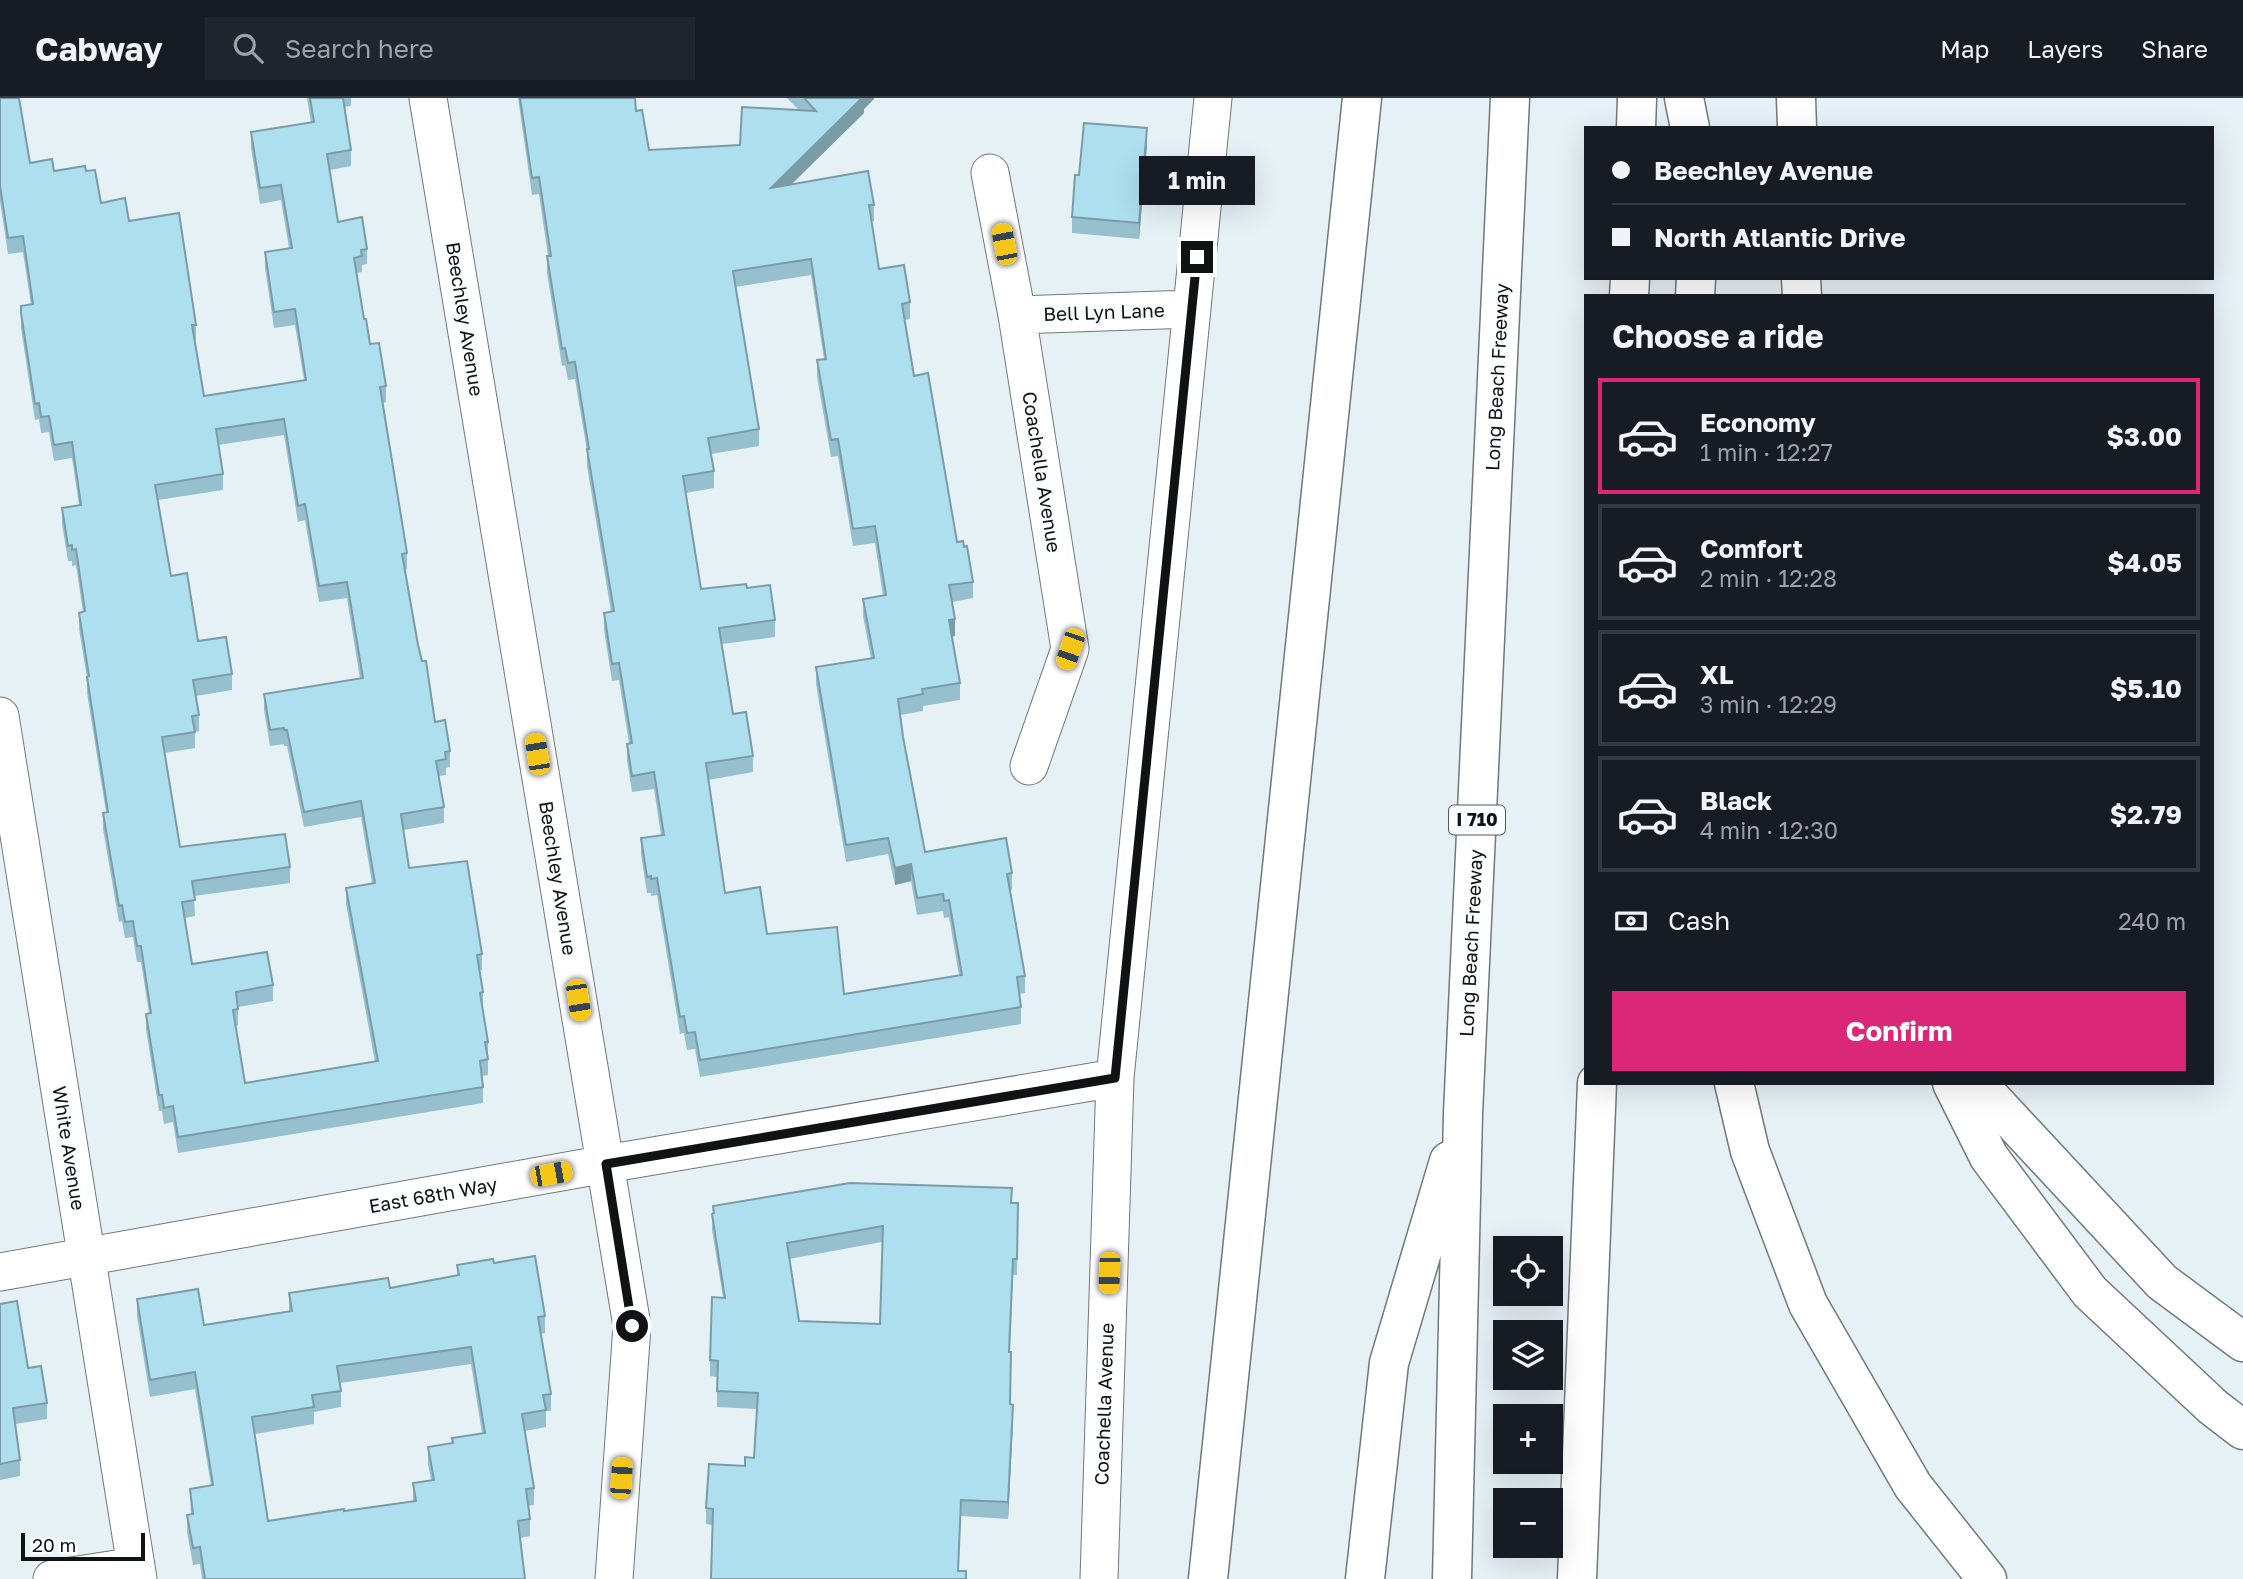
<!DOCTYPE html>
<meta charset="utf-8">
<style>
:root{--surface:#171b24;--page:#20242c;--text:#f1f3f6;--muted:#9ea1a6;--line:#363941;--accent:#db2777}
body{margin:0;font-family:"Golos Text",sans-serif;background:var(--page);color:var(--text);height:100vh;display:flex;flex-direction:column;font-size:26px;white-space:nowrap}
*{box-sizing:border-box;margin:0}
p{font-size:23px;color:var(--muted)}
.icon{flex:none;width:38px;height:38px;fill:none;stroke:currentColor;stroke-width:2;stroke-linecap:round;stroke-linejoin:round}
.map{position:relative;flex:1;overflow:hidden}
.drawer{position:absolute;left:1584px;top:196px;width:630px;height:791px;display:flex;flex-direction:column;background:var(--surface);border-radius:0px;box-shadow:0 7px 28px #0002}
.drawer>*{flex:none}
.guide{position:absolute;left:1584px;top:28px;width:630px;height:154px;border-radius:0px;box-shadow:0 7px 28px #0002;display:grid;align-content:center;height:154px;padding:0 28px;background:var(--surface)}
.fabs{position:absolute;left:1493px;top:1138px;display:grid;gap:14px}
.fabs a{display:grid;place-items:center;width:70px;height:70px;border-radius:0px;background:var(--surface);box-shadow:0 7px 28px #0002;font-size:35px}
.scale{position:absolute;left:21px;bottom:18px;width:124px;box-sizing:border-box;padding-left:7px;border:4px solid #0f1314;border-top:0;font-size:19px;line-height:24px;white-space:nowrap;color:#0f1314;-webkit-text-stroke:5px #f9fdfe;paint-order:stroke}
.end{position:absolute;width:32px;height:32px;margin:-16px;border:9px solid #0f1314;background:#fff;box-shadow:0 0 0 4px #fff}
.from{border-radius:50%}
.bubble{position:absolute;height:49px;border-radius:0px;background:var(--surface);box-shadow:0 7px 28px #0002;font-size:23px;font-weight:700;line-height:49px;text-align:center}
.car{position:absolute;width:21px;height:42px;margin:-21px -10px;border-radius:9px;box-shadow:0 0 5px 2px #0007;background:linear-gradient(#f5c518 24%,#345 0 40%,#f5c518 0 76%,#345 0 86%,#f5c518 0)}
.guide b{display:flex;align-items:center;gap:24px;height:66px;font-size:26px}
.guide b+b{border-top:2px solid var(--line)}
.guide i{width:18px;height:18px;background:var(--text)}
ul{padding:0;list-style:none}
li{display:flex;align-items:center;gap:21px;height:116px;margin:0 14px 10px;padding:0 14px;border:4px solid var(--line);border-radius:0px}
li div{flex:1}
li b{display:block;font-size:26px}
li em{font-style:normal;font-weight:700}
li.selected{border-color:var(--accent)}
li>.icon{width:63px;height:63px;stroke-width:1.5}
h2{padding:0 28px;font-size:32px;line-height:84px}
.pay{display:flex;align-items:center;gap:18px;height:77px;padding:0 28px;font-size:26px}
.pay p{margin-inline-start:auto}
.action{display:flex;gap:14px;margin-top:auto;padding:14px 28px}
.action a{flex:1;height:80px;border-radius:0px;background:var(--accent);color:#fff;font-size:28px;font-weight:700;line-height:80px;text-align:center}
header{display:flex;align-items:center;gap:42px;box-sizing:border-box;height:98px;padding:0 35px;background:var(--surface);border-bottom:2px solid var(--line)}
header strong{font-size:33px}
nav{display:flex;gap:38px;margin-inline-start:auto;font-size:24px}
.search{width:490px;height:63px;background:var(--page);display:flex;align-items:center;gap:18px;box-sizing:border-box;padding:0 24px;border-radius:0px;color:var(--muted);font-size:26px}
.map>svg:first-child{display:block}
</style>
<header>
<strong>Cabway</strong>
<div class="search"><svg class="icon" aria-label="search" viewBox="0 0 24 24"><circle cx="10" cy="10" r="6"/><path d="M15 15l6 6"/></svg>Search here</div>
<nav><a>Map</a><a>Layers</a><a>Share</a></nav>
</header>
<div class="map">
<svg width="2243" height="1481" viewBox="0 0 2243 1481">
<rect width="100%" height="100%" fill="#e6f1f5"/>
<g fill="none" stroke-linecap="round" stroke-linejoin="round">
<defs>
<path id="street" d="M428 0 632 1228 614 1481
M990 75 1017 217 1070 551 1029 668
M1017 217 1191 211
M0 618 138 1481
M0 1174 606 1066 1115 980
M52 1481 136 1468
M1099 1481 1115 980 1213 0"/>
<path id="highway" d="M1684 0 1690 30
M1796 0 1797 30
M1636 30 1637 0
M1801 180 1802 198
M1629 198 1630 180
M1695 198 1696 180
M1734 985 1750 1053 1808 1206 1913 1388 1987 1481
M1952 985 1989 1059 2090 1194 2213 1309 2243 1332
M1977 985 2162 1184 2243 1244
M1208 1481 1362 0
M1365 1481 1389 1265 1449 1063
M1452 1481 1463 1016 1510 0
M1577 1481 1597 985"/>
</defs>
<use href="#street" stroke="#70797c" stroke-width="39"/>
<use href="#highway" stroke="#70797c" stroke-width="41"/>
<use href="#street" stroke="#fff" stroke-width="37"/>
<use href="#highway" stroke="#fff" stroke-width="38"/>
</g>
<path fill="#96c0ce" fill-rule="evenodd" d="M0 0 30 65 54 73H86L101 105 129 123 196 227V242L195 243 204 298 304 282 295 227 274 230 265 170V154L289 150 281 102 260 106 251 50V34L311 25 307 0H351V8L344 9 351 52V68L330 72 338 124 367 151V166L362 167V174L357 175 364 221 370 246 386 288V304L383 305 407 455V471L405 472 418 547 435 624 450 653V669L446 670V677L439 678 444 709V725L403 732 409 770 482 856V872H480L483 894V910H482L488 944V977L482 978 483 989V1005L178 1055 173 1024 164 1026 162 1013H159L146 931V916L149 915 141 864H137L133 839 125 840 122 823 119 824 103 731V715L106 714 87 595V580L79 531V515L83 514 76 467 72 468V463H68L62 426V410L79 407 72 360 54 363 49 334 41 335 39 321 35 322 21 230V208L31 207 23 154 8 156 0 103ZM284 337 298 424 305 422 319 504 347 500 360 581 264 596V612L270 648 284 646V648H287L304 729 361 719 372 785 346 790V806L375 964 245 985 236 928 238 927V909L273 903V887L192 866 185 820 195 818 194 798 290 785V769L180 749 164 655 195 650V634L199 633V617L196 598 232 592V576L198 543 171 478 158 402 223 392V376L218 347Z
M518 0H635L636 13 649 52 740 47 799 12 787 0H874L864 11V15L792 86 874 107V123L871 124 879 171 910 204V221L905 222 914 278 957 444 973 484V500L952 504 955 538H952L960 585V602L923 608V613L901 617 903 639 925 754 1012 775V792H1010L1025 878V895L1019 896 1021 909V926L700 979 695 951 687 952 684 935 680 936 657 797 651 798V795H647L641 756V740L661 737 654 691 632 694 627 662V646L629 645 619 582 612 583 604 532V515L611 514 587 368V353L575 281 568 282 565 267 562 268 547 175V158H548L539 96 532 97ZM811 177 824 261 817 262V279L831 359 838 358 853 448 875 445 883 498 863 501V518L871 560 816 569V586L846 764 888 756 895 787 911 783 917 817 943 813 944 820 949 819 959 877 844 896 767 836 725 795 708 682 753 674V658L733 616 722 546 775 539V522L747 490 701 491 686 395 714 390V373L711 356 759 348V331L735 189Z
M1147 47 1139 141 1072 135V119L1079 77Z
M1018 1105 1017 1177H1013L1010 1254V1306L1013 1323 1008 1421 961 1418 958 1473 966 1481 712 1427 706 1426V1410L745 1368 754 1360 757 1311 717 1309V1279L710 1278V1262L723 1199 712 1132 713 1108ZM882 1144 880 1226 799 1223 789 1161Z
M494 1165 545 1218V1235L540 1236 551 1296V1313H546V1329L525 1333 534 1390V1407L528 1408 530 1421V1438L520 1440 525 1481H202L200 1466 193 1467 187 1434V1417L191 1416 190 1391 211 1387 195 1291 150 1299 137 1218V1201L204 1227 289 1213V1195L390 1190 457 1178V1167ZM471 1266 482 1335 452 1340V1346L428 1349V1366L431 1382 413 1385V1403L268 1423 255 1336 314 1326V1314L341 1309V1293L340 1285Z
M0 1206 28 1270 47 1305V1321L15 1326 20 1362V1378L0 1382Z"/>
<path fill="#7a9ca7" d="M862 0H874V1L864 11V15L771 106V90Z
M1147 30V47L1139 141V125Z
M955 521V538L949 539V522Z
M911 766V783L895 787V770Z
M1013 1307V1323L1008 1421V1404Z"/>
<path fill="#aedfef" stroke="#7a9ca7" stroke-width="2" fill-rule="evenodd" d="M0 0H19L30 65 52 61 54 73 85 68 86 73 95 72 101 105 125 100 129 123 179 115 196 227H192L204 298 306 282 295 211 274 214 265 154 292 150 281 87 260 90 251 34 314 24 310 0H343L351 52 327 56 338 124 362 119 367 151 361 152 362 158 354 160 364 221H366L370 246 379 245 386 288 380 289 407 455 402 456 418 547 422 563H426L435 624 445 622 450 653 445 654 446 661 436 663 444 709 401 716 409 770 467 763 482 856 477 857 483 894 480 895 488 944H485L488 961 480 963 483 989 178 1039 173 1008 164 1010 162 997H159L146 916 151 915 141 848H137L133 823 125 824 122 807 119 808 103 715 108 714 87 579 89 578 79 515 85 513 76 451 72 452V447L68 448 62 410 81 407 72 344 54 347 49 318 41 319 39 305 35 306 21 215V208L33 206 23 138 8 140 0 88ZM284 321 298 408 305 406 319 488 347 484 363 580 264 596 270 632 284 630V632H287L304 714 361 703 375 785 346 790 378 963 245 985 233 912 238 911 236 894 273 887 267 854 192 866 182 804 195 802 192 783 290 769 285 736 180 749 162 639 195 634 192 618 199 617 193 582 232 576 226 539 198 543 187 475 171 478 155 387 223 376 216 331Z
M520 0H635L636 13 642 12 649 52 740 47 742 9 816 13 804 0H862L771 90 868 73 874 107H869L879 171 904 167 910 204 902 206 914 278 928 275 957 444 963 443 964 449 967 448 973 484 949 487 955 521 949 522 960 585 922 591 923 596 898 601 903 639 925 754 1006 740 1012 775 1007 776 1025 878 1017 879 1021 909 700 962 695 934 687 935 684 918 680 919 657 780 651 781V778L647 779 641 740 664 737 654 674 632 678 627 646 632 645 619 565 612 566 604 515 614 513 587 351H589L575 264 568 265 565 250 562 251 547 158H551L539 79 532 80ZM811 161 826 261 817 262 831 342 838 341 853 431 875 428 886 497 863 501 874 560 816 569 846 747 888 740 895 770 911 766 917 800 943 796 944 803 949 802 962 877 844 896 837 829 767 836 760 789 725 795 706 665 753 658 746 614 733 616 719 530 775 522 770 487 747 490 746 486 701 491 683 378 714 373 708 340 759 331 733 173Z
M1084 25 1147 30 1139 125 1072 119 1075 77H1079Z
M850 1085 1012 1090 1011 1105H1018L1017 1161H1013L1009 1254H1011L1010 1306 1013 1307 1008 1404 961 1402 958 1473H966V1481H711L713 1411 706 1410 709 1366 745 1368V1359L754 1360 758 1295 717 1293 718 1263 710 1262 712 1199 725 1200 712 1116 714 1115 713 1108ZM883 1128 880 1226 799 1223 787 1145Z
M535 1158 545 1218 538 1219 551 1296 543 1297 546 1312 522 1316 534 1390 526 1391 530 1421 518 1423 525 1481H205L200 1449 193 1450 187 1417 193 1416 190 1391 213 1387 195 1274 150 1282 137 1201 198 1191 204 1227 292 1213 289 1195 388 1180 390 1190 459 1177 457 1167 493 1161 494 1165ZM471 1249 485 1335 452 1340 453 1345 428 1349 434 1382 413 1385 416 1403 344 1413V1411L268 1423 252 1319 314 1309 312 1297 341 1293 337 1268Z
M17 1203 28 1270 41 1268 47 1305 13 1310 20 1362 0 1366V1206Z"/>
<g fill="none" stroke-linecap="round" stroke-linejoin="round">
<path stroke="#0f1314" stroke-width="9" d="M632 1228 606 1066 1115 980 1197 159"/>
</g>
<g text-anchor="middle" stroke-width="5" stroke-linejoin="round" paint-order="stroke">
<rect fill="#f9fdfe" stroke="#55595a" stroke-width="2" x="1449" y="707.5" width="56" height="29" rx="5"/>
<g font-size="18" font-weight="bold" fill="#0f1314">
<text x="1477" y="728">I 710</text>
</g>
<g font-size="19" fill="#0f1314" stroke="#f9fdfe">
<text transform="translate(1104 214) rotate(-2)" y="7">Bell Lyn Lane</text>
<text transform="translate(465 221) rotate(81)" y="7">Beechley Avenue</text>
<text transform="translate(1497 279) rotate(-87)" y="7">Long Beach Freeway</text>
<text transform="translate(1042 374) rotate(81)" y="7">Coachella Avenue</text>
<text transform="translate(558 780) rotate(81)" y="7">Beechley Avenue</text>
<text transform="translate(1471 845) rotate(-87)" y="7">Long Beach Freeway</text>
<text transform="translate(69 1050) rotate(81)" y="7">White Avenue</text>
<text transform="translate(433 1097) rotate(-10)" y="7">East 68th Way</text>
<text transform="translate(1104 1306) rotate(-88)" y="7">Coachella Avenue</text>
</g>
</g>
</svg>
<div class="fabs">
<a><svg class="icon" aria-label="locate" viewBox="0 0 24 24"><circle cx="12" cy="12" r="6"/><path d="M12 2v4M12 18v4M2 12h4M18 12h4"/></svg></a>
<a><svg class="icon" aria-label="layers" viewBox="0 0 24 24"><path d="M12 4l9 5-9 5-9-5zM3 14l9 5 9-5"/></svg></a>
<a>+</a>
<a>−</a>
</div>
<div class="scale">20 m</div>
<i class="end from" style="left:632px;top:1228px"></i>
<i class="end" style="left:1197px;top:159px"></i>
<div class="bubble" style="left:1139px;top:58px;width:116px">1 min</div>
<i class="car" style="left:1004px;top:146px;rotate:349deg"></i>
<i class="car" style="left:1070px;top:551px;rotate:199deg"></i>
<i class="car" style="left:537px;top:656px;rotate:351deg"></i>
<i class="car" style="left:578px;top:902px;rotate:171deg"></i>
<i class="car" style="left:551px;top:1076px;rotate:80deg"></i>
<i class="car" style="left:1109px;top:1175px;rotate:182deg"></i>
<i class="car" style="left:621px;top:1380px;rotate:4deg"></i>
<div class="guide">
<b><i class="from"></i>Beechley Avenue</b>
<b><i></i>North Atlantic Drive</b>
</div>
<section class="drawer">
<h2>Choose a ride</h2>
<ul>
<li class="selected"><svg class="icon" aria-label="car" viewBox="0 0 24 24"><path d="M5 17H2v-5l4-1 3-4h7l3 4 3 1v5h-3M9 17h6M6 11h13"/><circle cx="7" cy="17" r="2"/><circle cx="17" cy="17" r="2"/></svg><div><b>Economy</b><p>1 min · 12:27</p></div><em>$3.00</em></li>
<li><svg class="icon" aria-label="car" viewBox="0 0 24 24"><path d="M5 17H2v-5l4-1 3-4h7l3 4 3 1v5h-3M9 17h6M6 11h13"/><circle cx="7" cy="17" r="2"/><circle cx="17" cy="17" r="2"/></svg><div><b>Comfort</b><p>2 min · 12:28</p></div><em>$4.05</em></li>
<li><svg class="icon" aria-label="car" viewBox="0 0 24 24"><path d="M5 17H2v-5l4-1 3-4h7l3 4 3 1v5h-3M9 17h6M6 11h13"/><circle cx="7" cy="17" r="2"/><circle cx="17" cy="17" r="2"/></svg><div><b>XL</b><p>3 min · 12:29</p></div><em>$5.10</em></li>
<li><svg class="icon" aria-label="car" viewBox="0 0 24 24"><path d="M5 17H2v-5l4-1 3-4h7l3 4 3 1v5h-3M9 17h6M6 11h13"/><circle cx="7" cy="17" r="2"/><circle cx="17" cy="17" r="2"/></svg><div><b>Black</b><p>4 min · 12:30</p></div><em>$2.79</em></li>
</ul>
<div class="pay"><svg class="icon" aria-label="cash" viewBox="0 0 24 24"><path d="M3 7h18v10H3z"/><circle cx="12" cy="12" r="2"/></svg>Cash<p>240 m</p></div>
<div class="action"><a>Confirm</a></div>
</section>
</div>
